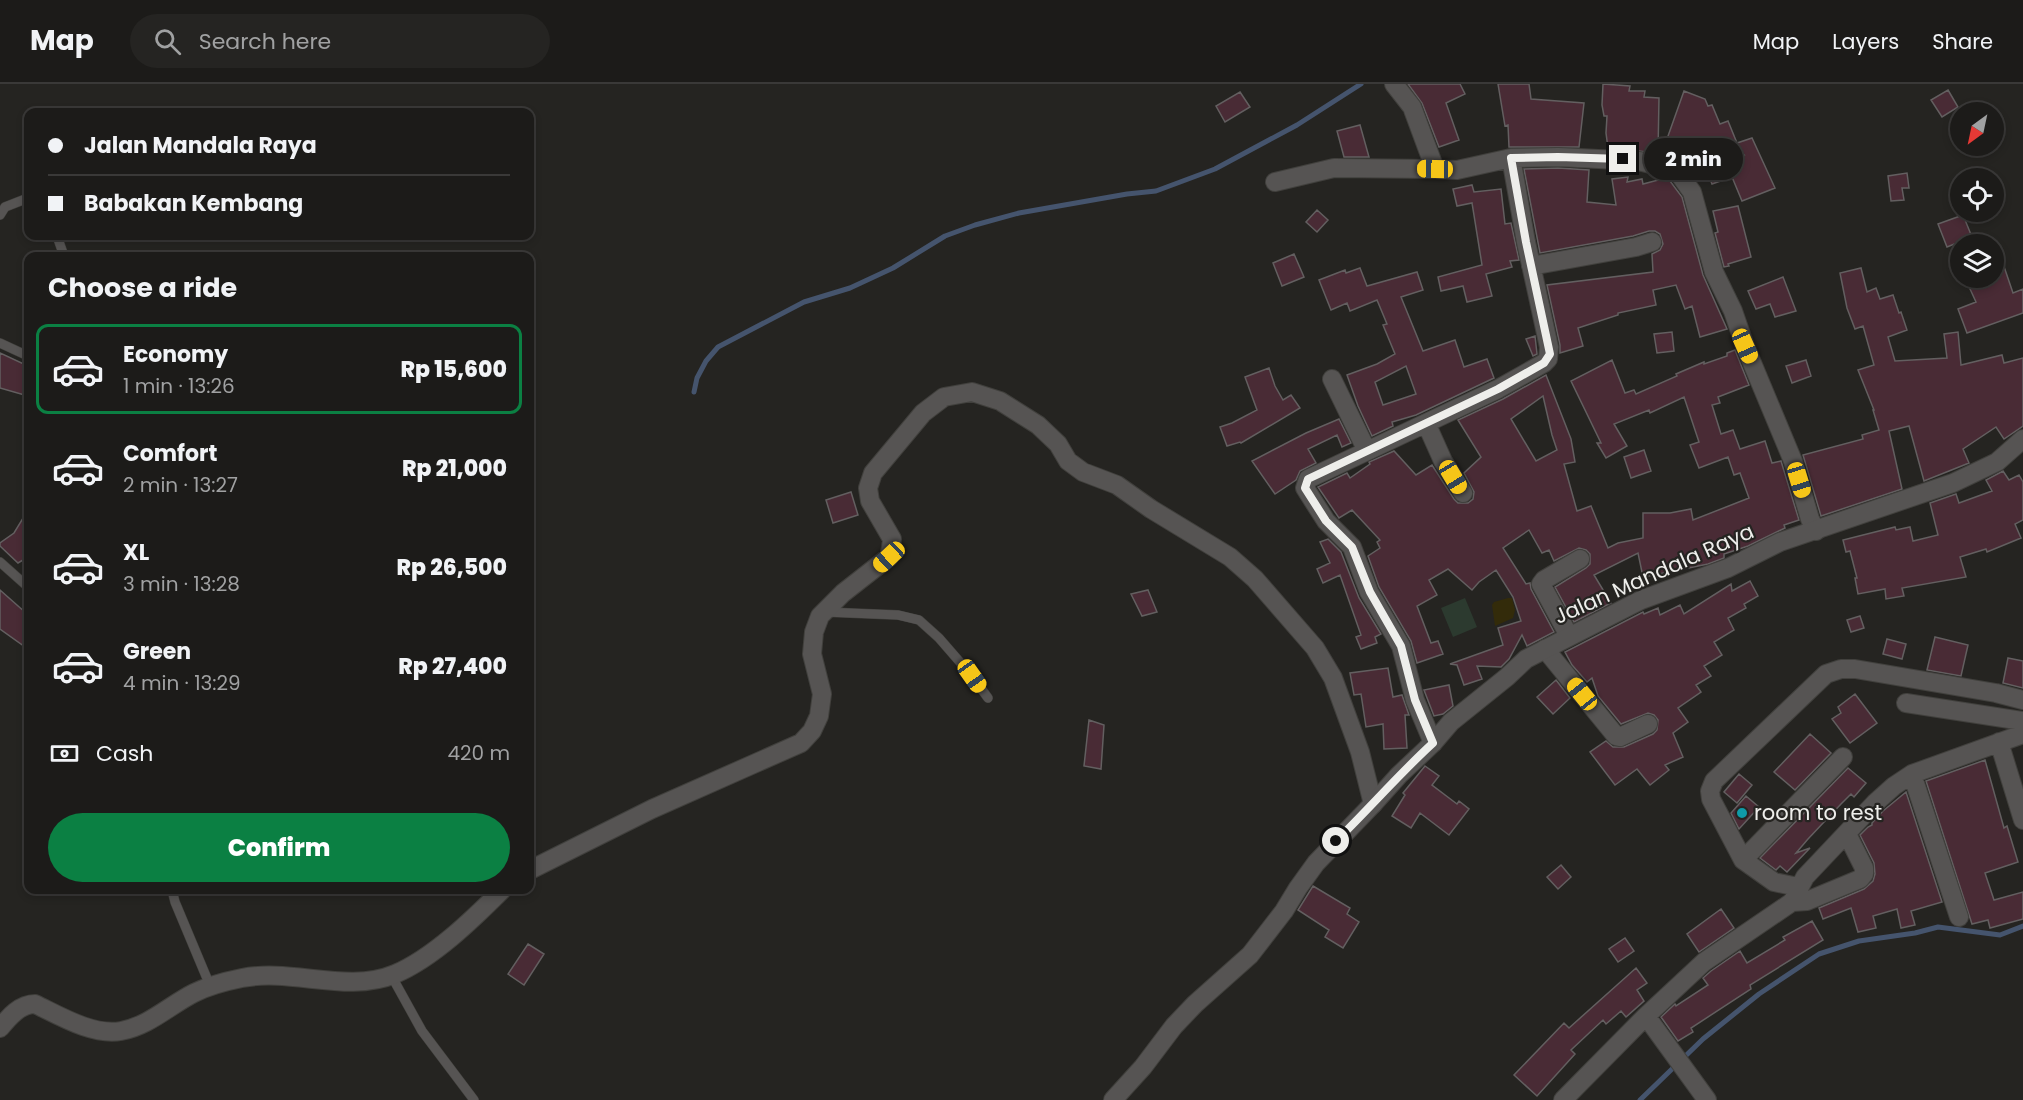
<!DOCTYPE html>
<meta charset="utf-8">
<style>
:root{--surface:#1c1b19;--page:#252422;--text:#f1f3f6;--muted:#a0a1a2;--line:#3a3938;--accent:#0b8043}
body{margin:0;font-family:Poppins,sans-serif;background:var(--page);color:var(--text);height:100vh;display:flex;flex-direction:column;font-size:22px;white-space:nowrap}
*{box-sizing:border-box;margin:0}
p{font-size:20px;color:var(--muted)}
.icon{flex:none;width:33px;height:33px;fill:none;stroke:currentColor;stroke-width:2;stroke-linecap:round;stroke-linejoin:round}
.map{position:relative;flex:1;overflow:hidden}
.details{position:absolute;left:24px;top:168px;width:510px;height:642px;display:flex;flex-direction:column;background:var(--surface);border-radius:12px;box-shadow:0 3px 9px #0003,0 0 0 2px var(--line)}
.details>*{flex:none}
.hud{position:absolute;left:24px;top:24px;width:510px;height:132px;border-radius:12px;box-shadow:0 3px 9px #0003,0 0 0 2px var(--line);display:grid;align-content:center;height:132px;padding:0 24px;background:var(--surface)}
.needle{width:39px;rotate:213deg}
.buttons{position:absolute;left:1950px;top:18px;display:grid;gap:12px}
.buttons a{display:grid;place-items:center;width:54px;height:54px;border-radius:50%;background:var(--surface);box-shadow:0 3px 9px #0003,0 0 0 2px var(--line);font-size:30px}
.end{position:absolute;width:27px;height:27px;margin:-14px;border:8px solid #eeeeeb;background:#111;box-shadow:0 0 0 3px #111}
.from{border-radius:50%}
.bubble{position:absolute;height:42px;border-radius:21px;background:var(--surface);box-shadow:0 3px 9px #0003,0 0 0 2px var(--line);font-size:20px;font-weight:800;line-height:42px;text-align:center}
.car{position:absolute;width:18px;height:36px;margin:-18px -9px;border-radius:8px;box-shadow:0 0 4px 2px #0007;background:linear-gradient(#f5c518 24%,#345 0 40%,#f5c518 0 76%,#345 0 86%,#f5c518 0)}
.hud b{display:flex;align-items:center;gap:21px;height:57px;font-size:22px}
.hud b+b{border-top:2px solid var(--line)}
.hud i{width:15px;height:15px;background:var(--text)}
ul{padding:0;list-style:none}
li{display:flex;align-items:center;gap:18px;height:90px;margin:0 12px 9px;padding:0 12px;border:3px solid transparent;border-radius:12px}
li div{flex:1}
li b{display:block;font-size:22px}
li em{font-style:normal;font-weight:800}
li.on{border-color:var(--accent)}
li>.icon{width:54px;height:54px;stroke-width:1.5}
h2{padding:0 24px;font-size:27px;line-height:72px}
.pay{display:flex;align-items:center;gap:15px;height:66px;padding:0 24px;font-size:22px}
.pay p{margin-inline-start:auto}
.button{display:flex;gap:12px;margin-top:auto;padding:12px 24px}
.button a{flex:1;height:69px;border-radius:36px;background:var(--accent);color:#fff;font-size:24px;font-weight:800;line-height:69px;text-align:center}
header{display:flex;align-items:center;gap:36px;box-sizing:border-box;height:84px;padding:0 30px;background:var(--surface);border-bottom:2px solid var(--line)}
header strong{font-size:28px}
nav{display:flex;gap:33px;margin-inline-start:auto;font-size:21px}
.search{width:420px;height:54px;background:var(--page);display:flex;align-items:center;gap:15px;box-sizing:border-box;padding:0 21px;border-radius:33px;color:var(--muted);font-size:22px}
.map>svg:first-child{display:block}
</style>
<header>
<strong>Map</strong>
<div class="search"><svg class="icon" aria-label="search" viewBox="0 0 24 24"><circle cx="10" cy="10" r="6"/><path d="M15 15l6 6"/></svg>Search here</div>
<nav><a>Map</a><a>Layers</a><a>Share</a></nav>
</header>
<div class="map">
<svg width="2023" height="1016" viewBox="0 0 2023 1016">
<rect width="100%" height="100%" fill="#252421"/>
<path fill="#2c3a2f" d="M1465 514 1477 543 1453 553 1441 524Z"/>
<path fill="#332b0a" d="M1508 514H1512L1515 526 1513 534 1495 542 1492 521 1494 518Z"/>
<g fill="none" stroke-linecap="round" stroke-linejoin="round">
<path stroke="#45546d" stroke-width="5" d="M694 308 697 294 706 277 718 263 804 218 850 204 893 184 945 152 975 141 1019 129 1127 110 1156 107 1215 85 1297 41 1361 0
M1640 1016 1703 955 1759 910 1819 870 1859 857 1915 849 1938 843 2000 851 2023 842"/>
</g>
<path fill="#492b35" stroke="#635f60" stroke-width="1.5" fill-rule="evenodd" d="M1408 0H1460L1465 10 1446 19 1459 56 1439 63 1422 19Z
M1498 0H1529L1531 15 1584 19 1579 63H1509L1508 41 1505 42Z
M1603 0 1630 2 1629 7H1645L1644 13 1659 14 1658 69 1608 64 1606 49 1607 32H1604L1602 21Z
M1948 6 1958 23 1942 33 1931 16Z
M1684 7 1705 15 1708 22 1712 21 1720 40 1728 37 1737 59 1752 54 1775 104 1742 117 1732 93 1712 100 1706 84 1738 78V74L1745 71 1662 69Z
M1240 8 1250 23 1225 38 1216 22Z
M1360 41 1369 73H1344L1337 47Z
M1558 84 1589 86 1587 118 1616 121 1612 95 1628 93 1627 98 1642 95 1643 100 1662 95 1670 97 1682 113 1703 191 1727 245 1700 253 1692 222 1685 225 1676 201 1653 206 1656 221 1618 229V231L1578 244 1583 262 1560 269V261L1547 201 1653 188 1652 170 1660 166 1663 160 1660 150 1655 147H1649L1633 152 1540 169 1524 85Z
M1907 89 1909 104H1902L1904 116 1891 117 1888 92Z
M1472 101 1474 108 1501 105 1505 140 1511 139 1519 176 1510 177 1512 183 1486 190 1492 212 1467 218 1463 202 1441 207 1438 193 1482 181 1472 119 1457 122 1453 105Z
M1738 122 1751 173 1728 180 1729 182 1724 183 1715 149 1718 148 1713 127Z
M1317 126 1328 136 1317 148 1306 138Z
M1963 131 1972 153 1947 163 1938 140Z
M1994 159H1996L2013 209 2023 205V229L1967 249 1958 225 1976 218 1965 194H1994Z
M1294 170 1304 193 1282 202 1273 179Z
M1360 184 1367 202 1417 188 1423 206 1401 213 1423 267 1455 256 1464 283 1487 275 1494 294 1416 331 1392 338 1393 342 1372 352 1358 322 1347 291 1377 280 1395 270 1383 241 1387 240 1377 216 1350 227 1347 219 1331 226 1319 196 1345 186 1346 189ZM1406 282 1416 310 1383 321 1375 298Z
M1861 184 1867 208 1876 204 1880 215 1893 211 1899 229 1901 228 1907 246 1888 253 1895 277 1947 274 1944 250 1958 248 1961 281 2002 271 2004 279 2023 274V342L2004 355 1996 343 1963 365 1969 379 1924 397 1909 342 1889 347 1902 405 1821 432 1803 371 1863 355 1862 351 1879 346 1873 326H1874L1858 286 1874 281 1863 242 1855 245 1847 224 1840 189Z
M1783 193 1796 227 1775 233 1770 220 1756 225 1748 207Z
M1672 248 1674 267 1657 269 1654 250Z
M1535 252 1537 270 1533 272 1526 255Z
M1735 266 1749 301 1718 313 1720 319 1712 321 1721 350 1733 346 1740 365 1765 357 1772 379 1781 377 1799 436 1784 441 1785 444 1748 462 1724 470V474L1708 480 1669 488 1643 493 1638 469 1594 491 1611 519 1574 538 1555 503 1586 484 1590 480V470L1586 466 1579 464 1554 477 1549 466 1542 469 1529 446 1503 464 1526 500 1530 499 1531 505 1554 548 1527 562 1522 551 1509 575 1501 583 1477 582 1482 595 1464 601 1457 581 1450 580 1503 561 1498 544 1521 537 1513 513 1496 486 1479 498 1472 506 1448 485 1429 496 1437 511 1417 522 1431 559 1438 557 1443 570 1417 579 1411 557 1379 503 1368 472 1380 464 1377 458 1380 456 1352 426 1339 434 1318 403 1347 389 1350 394 1370 380 1369 378 1394 367 1416 391 1432 381 1454 415 1458 419H1468L1473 415 1474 408 1464 389 1481 373 1458 336 1503 315 1546 291 1571 355 1575 378 1564 380 1577 427 1591 422 1608 464 1618 459 1643 454V429H1670L1691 425 1693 436 1749 414 1740 389 1734 391 1728 373 1699 384 1690 361 1699 358 1684 313 1650 329 1649 326 1614 340 1627 362 1606 374 1597 359H1601L1571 297 1612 276 1625 309 1634 306 1636 310 1677 292 1676 290 1704 278V280L1727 272V269ZM1543 312 1552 351 1557 366 1536 377 1511 335Z
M0 269 28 282V312L0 304Z
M1806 276 1811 292 1792 299 1786 282Z
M1269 284 1275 302 1283 316 1291 311 1300 324 1241 359 1240 358 1227 362 1220 343 1232 339 1257 326 1245 293Z
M1339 335 1351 359 1342 363 1337 351 1308 365 1316 379 1300 387 1296 396 1275 410 1252 377 1306 349Z
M1644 366 1651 387 1631 394 1624 373Z
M2003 387 2009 396 2019 391 2023 398V436L2015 440 2021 454 1987 468 1986 465 1960 473 1966 493 1902 504 1904 512 1886 515 1885 505 1858 510 1855 494H1857L1850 467 1846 468 1843 456 1895 443 1896 446 1910 443 1913 457 1938 451 1930 419 1956 410 1959 419 1992 407 1986 396Z
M851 408 858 431 833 439 826 416Z
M28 426V473L18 479 0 462V459L14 449Z
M1328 455 1341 468 1359 514 1381 550 1375 553 1377 559 1361 565 1356 553 1361 551 1340 491 1323 499 1317 485 1330 479 1320 458Z
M1750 497 1758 512 1744 520 1746 524 1728 534 1734 546 1714 558 1722 571 1704 582 1711 592 1696 601 1701 608 1678 624 1688 638 1673 649 1683 673 1665 681 1669 686 1650 701 1637 685 1615 701 1590 668 1606 657 1613 663H1624L1653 650 1657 646 1658 636 1654 631 1648 629 1621 640 1598 612 1592 594 1587 598 1572 581 1565 568 1643 528 1644 530 1658 524 1660 531 1680 521 1684 530 1731 500 1732 507Z
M0 506 26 529 25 538 28 541V565L0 545Z
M1148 506 1157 528 1142 532 1131 510Z
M1860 532 1864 544 1851 548 1847 536Z
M1935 553 1968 561 1961 592 1927 586Z
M1887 555 1906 560 1902 575 1883 570Z
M2008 574 2023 577V604L2003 599Z
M1388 584 1393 613 1402 611 1409 631H1405L1407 664 1384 665 1383 640 1366 643 1361 610 1354 611 1350 589Z
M1556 596 1570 614 1553 630 1537 613Z
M1449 601 1453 622 1443 630 1434 632 1424 606Z
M1855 610 1877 639 1850 659 1832 635 1841 629 1838 623Z
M1089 636 1104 641 1101 685 1084 682Z
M1810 650 1831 669 1795 706 1774 688Z
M1985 676 2004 744 2007 742 2018 778 1985 789 1994 816 2023 808V835L1990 844 1988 836 1972 840 1926 697Z
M1425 682 1439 692 1432 701 1457 720 1459 717 1469 725 1449 751 1420 729 1411 744 1392 732 1405 711 1403 709Z
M1848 684 1866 699 1854 713 1851 710 1841 720 1808 755 1796 769 1810 764 1787 788 1780 782 1776 786 1760 774Z
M1739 690 1752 701 1737 719 1724 708Z
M1906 708 1942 818 1911 827 1915 841 1901 844 1897 825 1873 832 1876 844 1858 848 1851 824 1823 835 1819 824 1864 805 1873 797 1875 790 1874 779 1860 751 1868 743 1872 741V739L1883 727Z
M1746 712 1759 723 1739 745 1731 729Z
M1561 781 1571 793 1558 805 1547 793Z
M1313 802 1350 824 1347 830 1359 838 1343 864 1325 853 1329 846 1298 826Z
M1721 825 1734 844 1699 868 1687 850Z
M1812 837 1823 856 1750 901 1751 905 1691 944 1693 948 1678 957 1661 933 1675 920 1676 922 1708 901 1703 894 1711 887 1740 867 1747 879 1785 856 1783 853Z
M1625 854 1634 867 1618 878 1609 865Z
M528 860 544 870 524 901 508 890Z
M1636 884 1647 899 1637 906 1644 917 1626 933 1621 927 1606 940 1603 936 1571 966 1575 970 1537 1012 1514 991 1564 939 1569 944Z"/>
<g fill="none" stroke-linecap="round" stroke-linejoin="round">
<defs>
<path id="service" d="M0 131 5 123 28 114
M57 152 64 172
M0 259 28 272
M0 478 28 503
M825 528 898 531 919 536 939 554 972 592 988 614
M175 806 173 810 175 818 211 904
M391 891 422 947 474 1016"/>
<path id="minor" d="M1394 0 1412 23 1435 85 1457 86 1511 74 1558 73 1639 77 1677 87 1692 108 1714 188 1733 227 1745 262 1793 377 1810 435 1816 447
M1275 98 1334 84 1435 85
M1531 182 1636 163 1652 158
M1332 295 1367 367
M1426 339 1443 377 1463 409
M1569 552 1541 500 1544 496 1580 475
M1545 565 1616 652 1620 653 1648 640
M1906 619 2023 637
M1999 658 2023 736
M1433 659 1415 616 1401 562 1369 508 1352 463 1326 437 1305 404 1308 395 1498 305 1544 279 1548 275 1549 263 1526 158 1511 74
M1912 690 1959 833
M1743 776 1843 673
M530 786 652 725 801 659 812 647 819 632 822 610 812 570 814 548 820 532 843 509 889 473 891 464 892 455 870 417 868 404 873 389 923 329 944 313 972 308 1000 317 1038 341 1058 360 1068 377 1083 388 1117 401 1151 425 1230 473 1255 495 1315 564 1333 594 1360 668 1373 720
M1798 803 1774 798 1743 776 1711 715 1710 707 1714 697 1826 590 1841 585H1855L1996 609 2023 616
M1792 818 1807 817 1860 795 1864 790V784L1847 750
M1646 932 1707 1016
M0 944C9 933 20 920 35 920 60 932 93 952 121 947 149 942 170 921 194 909 208 902 227 897 242 894 293 884 347 910 395 890 433 874 473 835 502 806
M1563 1016 1646 932 1704 878 1792 818 1805 793 1875 719 1894 702 1912 690 2023 650"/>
<path id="tertiary" d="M1113 1016 1143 983 1174 942 1195 920 1250 871 1284 827 1298 804 1316 779 1373 720 1399 691 1433 659 1451 638 1507 593 1526 575 1641 516 1728 484 1780 458 1953 399 1997 378 2023 355"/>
</defs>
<use href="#service" stroke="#41403d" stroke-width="10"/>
<use href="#minor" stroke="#41403d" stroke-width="20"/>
<use href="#tertiary" stroke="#41403d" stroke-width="20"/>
<use href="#service" stroke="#565453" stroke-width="9"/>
<use href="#minor" stroke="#565453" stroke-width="18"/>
<use href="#tertiary" stroke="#565453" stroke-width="18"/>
</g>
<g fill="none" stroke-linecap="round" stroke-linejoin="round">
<path stroke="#eeeeeb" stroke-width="8" d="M1336 757C1369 725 1399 690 1433 659L1415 616 1401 562 1370 508 1352 463 1326 437 1305 404 1308 395 1498 305 1544 279 1550 270 1526 158 1511 74 1558 73 1623 75"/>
</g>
<circle fill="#0f9aa8" stroke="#252421" stroke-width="2" cx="1742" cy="729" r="6"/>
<g text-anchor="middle" stroke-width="4.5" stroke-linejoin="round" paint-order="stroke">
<g font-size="21" fill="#eeeeeb" stroke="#252421">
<text transform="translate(1654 490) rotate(-24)" y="7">Jalan Mandala Raya</text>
</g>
<g font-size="21" fill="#eeeeeb" stroke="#252421" text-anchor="start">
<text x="1754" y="736">room to rest</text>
</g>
</g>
</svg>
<div class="buttons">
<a><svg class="needle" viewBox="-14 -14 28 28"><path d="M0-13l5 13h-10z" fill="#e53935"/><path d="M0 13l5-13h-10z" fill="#a0a1a2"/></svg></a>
<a><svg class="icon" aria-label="locate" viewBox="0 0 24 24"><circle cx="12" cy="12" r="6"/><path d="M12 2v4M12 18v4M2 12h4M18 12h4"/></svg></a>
<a><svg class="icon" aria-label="layers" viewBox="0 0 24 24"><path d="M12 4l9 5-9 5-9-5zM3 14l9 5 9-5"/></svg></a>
</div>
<i class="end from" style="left:1336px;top:757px"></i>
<i class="end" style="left:1623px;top:75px"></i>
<div class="bubble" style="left:1644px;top:54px;width:99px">2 min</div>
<i class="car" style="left:1435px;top:85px;rotate:271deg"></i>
<i class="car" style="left:1745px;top:262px;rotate:156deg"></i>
<i class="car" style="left:1453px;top:393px;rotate:149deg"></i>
<i class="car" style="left:1799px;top:396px;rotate:163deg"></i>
<i class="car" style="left:889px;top:473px;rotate:227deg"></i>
<i class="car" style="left:972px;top:592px;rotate:145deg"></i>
<i class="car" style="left:1582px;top:610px;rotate:321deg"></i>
<div class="hud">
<b><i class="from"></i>Jalan Mandala Raya</b>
<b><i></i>Babakan Kembang</b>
</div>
<section class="details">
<h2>Choose a ride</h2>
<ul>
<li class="on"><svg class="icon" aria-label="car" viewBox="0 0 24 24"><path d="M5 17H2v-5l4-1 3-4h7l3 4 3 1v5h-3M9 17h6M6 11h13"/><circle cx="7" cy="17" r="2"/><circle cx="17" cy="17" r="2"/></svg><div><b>Economy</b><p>1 min · 13:26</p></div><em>Rp 15,600</em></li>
<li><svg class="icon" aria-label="car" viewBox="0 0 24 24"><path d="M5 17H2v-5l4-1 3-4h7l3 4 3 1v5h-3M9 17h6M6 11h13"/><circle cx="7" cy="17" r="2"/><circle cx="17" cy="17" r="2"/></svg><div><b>Comfort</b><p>2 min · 13:27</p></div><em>Rp 21,000</em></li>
<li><svg class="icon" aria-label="car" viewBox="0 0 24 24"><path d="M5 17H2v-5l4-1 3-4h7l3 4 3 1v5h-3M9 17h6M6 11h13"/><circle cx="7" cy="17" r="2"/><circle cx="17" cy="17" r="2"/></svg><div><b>XL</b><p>3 min · 13:28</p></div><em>Rp 26,500</em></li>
<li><svg class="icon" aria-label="car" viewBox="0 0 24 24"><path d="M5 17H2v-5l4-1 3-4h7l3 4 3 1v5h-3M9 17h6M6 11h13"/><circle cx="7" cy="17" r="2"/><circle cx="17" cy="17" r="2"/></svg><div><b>Green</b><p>4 min · 13:29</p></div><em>Rp 27,400</em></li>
</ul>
<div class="pay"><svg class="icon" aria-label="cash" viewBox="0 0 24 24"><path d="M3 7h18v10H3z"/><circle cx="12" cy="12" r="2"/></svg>Cash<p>420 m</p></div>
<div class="button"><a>Confirm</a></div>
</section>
</div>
